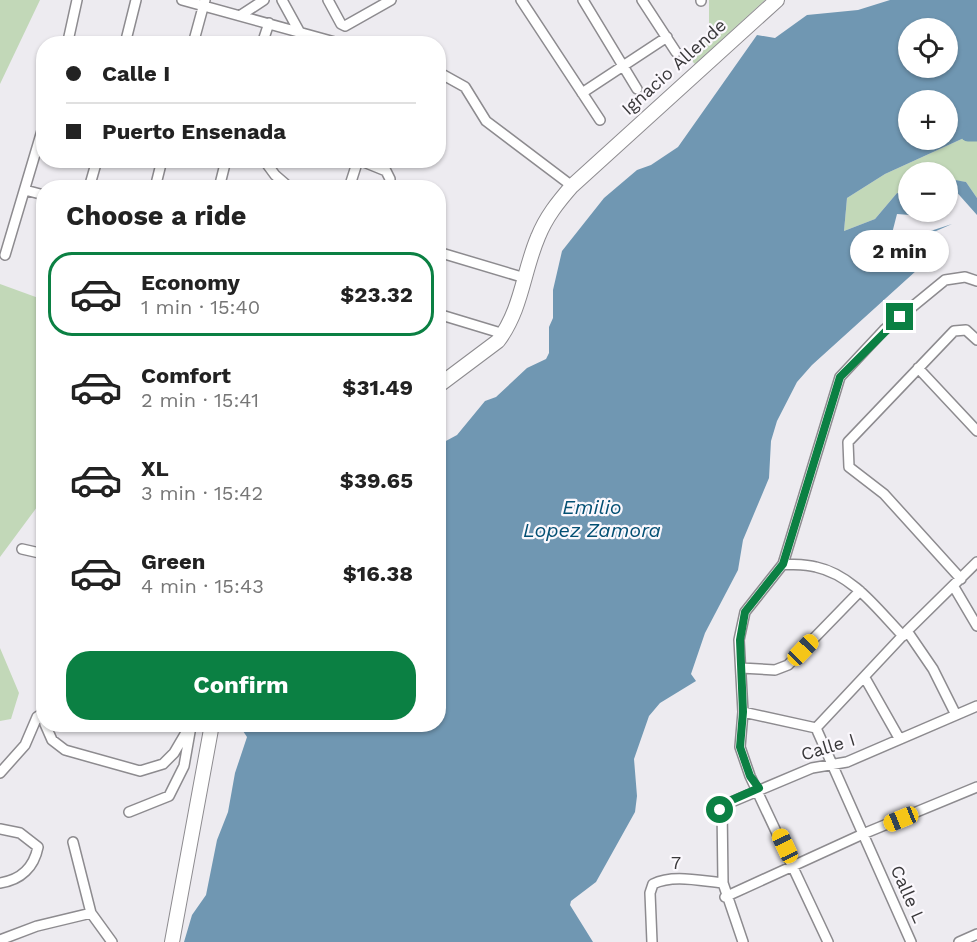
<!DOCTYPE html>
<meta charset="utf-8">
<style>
:root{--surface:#fff;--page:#f6f6f6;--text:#222;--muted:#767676;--line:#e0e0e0;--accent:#0b8043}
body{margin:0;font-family:"Work Sans",sans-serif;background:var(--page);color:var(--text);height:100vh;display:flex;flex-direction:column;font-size:22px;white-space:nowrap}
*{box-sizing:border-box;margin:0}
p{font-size:20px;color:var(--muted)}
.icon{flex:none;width:33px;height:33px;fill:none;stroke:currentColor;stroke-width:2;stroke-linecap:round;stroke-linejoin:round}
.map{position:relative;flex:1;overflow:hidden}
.sheet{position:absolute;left:36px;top:180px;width:410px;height:552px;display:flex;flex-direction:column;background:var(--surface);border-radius:24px;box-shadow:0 2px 4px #0004}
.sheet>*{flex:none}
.top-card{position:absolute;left:36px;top:36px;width:410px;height:132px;border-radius:24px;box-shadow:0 2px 4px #0004;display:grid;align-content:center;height:132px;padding:0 30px;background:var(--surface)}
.buttons{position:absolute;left:898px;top:18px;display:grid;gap:12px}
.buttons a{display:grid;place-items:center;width:60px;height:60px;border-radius:50%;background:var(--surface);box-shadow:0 2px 4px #0004;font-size:30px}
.end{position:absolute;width:27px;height:27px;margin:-14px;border:8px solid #0b8043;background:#fff;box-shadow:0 0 0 3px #fff}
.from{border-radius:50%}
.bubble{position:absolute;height:42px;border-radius:21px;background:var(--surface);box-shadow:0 2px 4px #0004;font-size:20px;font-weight:700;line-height:42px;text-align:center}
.car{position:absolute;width:18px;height:36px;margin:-18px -9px;border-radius:8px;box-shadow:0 0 4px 2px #0007;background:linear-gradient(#f5c518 24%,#345 0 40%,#f5c518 0 76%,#345 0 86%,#f5c518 0)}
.top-card b{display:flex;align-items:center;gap:21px;height:57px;font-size:22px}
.top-card b+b{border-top:2px solid var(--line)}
.top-card i{width:15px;height:15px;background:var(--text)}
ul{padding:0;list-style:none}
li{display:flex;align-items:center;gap:18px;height:84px;margin:0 12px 9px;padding:0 18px;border:3px solid transparent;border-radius:24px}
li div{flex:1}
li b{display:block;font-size:22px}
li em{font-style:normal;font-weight:700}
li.active{border-color:var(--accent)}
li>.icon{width:54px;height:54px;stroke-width:1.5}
h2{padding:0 30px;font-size:27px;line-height:72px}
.action{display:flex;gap:12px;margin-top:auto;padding:12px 30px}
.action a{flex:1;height:69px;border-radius:24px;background:var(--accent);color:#fff;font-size:24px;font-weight:700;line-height:69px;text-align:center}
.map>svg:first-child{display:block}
</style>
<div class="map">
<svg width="977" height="942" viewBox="0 0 977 942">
<rect width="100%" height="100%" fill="#edebf0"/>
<path fill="#c2d8b8" d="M0 0H40L0 84Z
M709 0H765L695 64 685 54 709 32Z
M977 132V198L966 182 948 180V172H909V195L897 193 875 219 844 231 847 198 885 174Z
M0 284 44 300 43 499 0 557Z
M0 648 19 693 11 719 0 721Z"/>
<path fill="#7097b2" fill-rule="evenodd" d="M890 0H977V132L885 174 847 198 844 231 875 219 897 193 909 195V212H936L923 216 897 214 888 249 899 253 915 236 952 224 918 239 907 259 917 270 812 365 797 382 777 421 771 441 769 478 743 540 738 570 705 633 691 674 696 681 660 703 649 716 634 759 637 796 635 812 596 882 571 901 570 905 593 942H184L192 915 206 895 217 840 228 812 235 773 247 737 239 725 438 724V441L442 438 444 442 457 435 485 401 496 397 527 368 546 359 549 353V327L553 318V290L562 251 604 198 637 170 651 165 678 147 757 35 775 38 807 15 858 10ZM909 28H948V68H909ZM909 100H948V140H909Z
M950 179 966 182 977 198V215L953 188 948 190V180Z"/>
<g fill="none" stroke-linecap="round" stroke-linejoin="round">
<path stroke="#7097b2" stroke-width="15" d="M968 134H977"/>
<defs>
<path id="street" d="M182 0 342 44
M282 0 299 31
M328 0 341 24 345 26
M521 0 600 120
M583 0 637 89
M642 0 676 52
M701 0V1
M241 15 264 0
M345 26 391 0
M68 41 77 0
M125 44 136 0
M193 44 205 0
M262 44 269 23
M438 72 465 87 486 121 572 186
M582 93 667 37
M264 160 275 175 290 188
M359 160 386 171 390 179 388 188
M89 188 97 160
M155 188 162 160
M219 188 226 160
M349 188 358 160
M25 190 44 195
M438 252 525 278
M5 255 44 124
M438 314 504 334
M918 368 977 431
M22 549 44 554
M783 564C793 565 805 564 816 567 853 575 878 610 903 636
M961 579 884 494 849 467 848 442 954 331 966 330 977 340
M954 587 977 626
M907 631 933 669 956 715
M741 668 775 670 788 665 860 591
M865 678 899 738
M743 712 816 728
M45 724 52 740 65 750 140 771 163 764 174 753 191 724
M816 728 911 942
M816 728 907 631 977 562
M0 773 25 745 37 717 40 715 44 721
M129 812 169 796 184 766 190 732
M0 829 20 833 38 847C34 867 21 880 0 883
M73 842 91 913 112 942
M725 897 863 834 977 787
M0 940 37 926 91 913
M652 942 650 893 653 884C673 874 701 881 723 883
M743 942 723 883 722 806 812 768 847 762 977 706
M828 942 750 776 740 747 743 712 739 640 745 612 783 564 840 377 884 330 945 280 965 277 977 281
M959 942 977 934"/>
<path id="secondary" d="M438 386 498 341C522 309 523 272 538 237 546 217 558 202 572 186L777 0
M172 942 212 724"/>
</defs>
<use href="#street" stroke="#8d8b8f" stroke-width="12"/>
<use href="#secondary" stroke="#8d8b8f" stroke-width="16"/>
<use href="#street" stroke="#fff" stroke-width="9"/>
<use href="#secondary" stroke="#fff" stroke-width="14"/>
</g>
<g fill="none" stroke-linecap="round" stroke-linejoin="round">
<path stroke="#0b8043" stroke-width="8" d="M720 810 725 803 759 788 750 776 740 747 743 712 740 640 745 612 783 564 840 377 900 317"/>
</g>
<g text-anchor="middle" stroke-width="4.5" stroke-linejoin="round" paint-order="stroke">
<g font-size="18" fill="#39383a" stroke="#fbf8fd">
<text transform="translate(674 67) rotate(-42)" y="6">Ignacio Allende</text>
<text transform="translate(828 747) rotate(-17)" y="6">Calle I</text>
<text x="676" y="869">7</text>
<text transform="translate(908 894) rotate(66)" y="6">Calle L</text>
</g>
<g font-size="20" font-style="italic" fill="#034f73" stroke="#fbf8fd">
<text x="592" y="514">Emilio<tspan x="592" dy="23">Lopez Zamora</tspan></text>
</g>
</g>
</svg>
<div class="buttons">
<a><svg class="icon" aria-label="locate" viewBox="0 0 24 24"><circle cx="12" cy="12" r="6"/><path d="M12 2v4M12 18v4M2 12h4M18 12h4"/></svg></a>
<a>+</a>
<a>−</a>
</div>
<i class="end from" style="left:720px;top:810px"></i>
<i class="end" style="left:900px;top:317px"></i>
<div class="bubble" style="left:850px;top:230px;width:99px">2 min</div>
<i class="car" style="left:803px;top:650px;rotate:44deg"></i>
<i class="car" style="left:901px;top:819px;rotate:248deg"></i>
<i class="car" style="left:785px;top:846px;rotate:335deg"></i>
<div class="top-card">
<b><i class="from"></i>Calle I</b>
<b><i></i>Puerto Ensenada</b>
</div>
<section class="sheet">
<h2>Choose a ride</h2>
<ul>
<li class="active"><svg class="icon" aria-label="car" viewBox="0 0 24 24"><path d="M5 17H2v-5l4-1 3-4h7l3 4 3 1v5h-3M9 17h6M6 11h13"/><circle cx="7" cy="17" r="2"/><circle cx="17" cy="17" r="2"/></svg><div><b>Economy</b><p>1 min · 15:40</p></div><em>$23.32</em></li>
<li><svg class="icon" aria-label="car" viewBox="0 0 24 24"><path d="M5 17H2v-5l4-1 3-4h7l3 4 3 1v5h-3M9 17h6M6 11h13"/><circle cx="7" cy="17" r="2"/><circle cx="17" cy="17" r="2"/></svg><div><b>Comfort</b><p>2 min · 15:41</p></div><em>$31.49</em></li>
<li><svg class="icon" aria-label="car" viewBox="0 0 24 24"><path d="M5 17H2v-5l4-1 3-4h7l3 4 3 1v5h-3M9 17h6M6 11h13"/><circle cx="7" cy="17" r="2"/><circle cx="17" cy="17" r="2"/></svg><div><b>XL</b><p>3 min · 15:42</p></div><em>$39.65</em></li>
<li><svg class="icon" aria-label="car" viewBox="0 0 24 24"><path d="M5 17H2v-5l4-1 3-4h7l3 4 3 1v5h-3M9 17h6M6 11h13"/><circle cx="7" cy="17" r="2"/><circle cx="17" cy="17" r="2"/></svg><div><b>Green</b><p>4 min · 15:43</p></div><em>$16.38</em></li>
</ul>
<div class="action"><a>Confirm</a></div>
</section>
</div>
